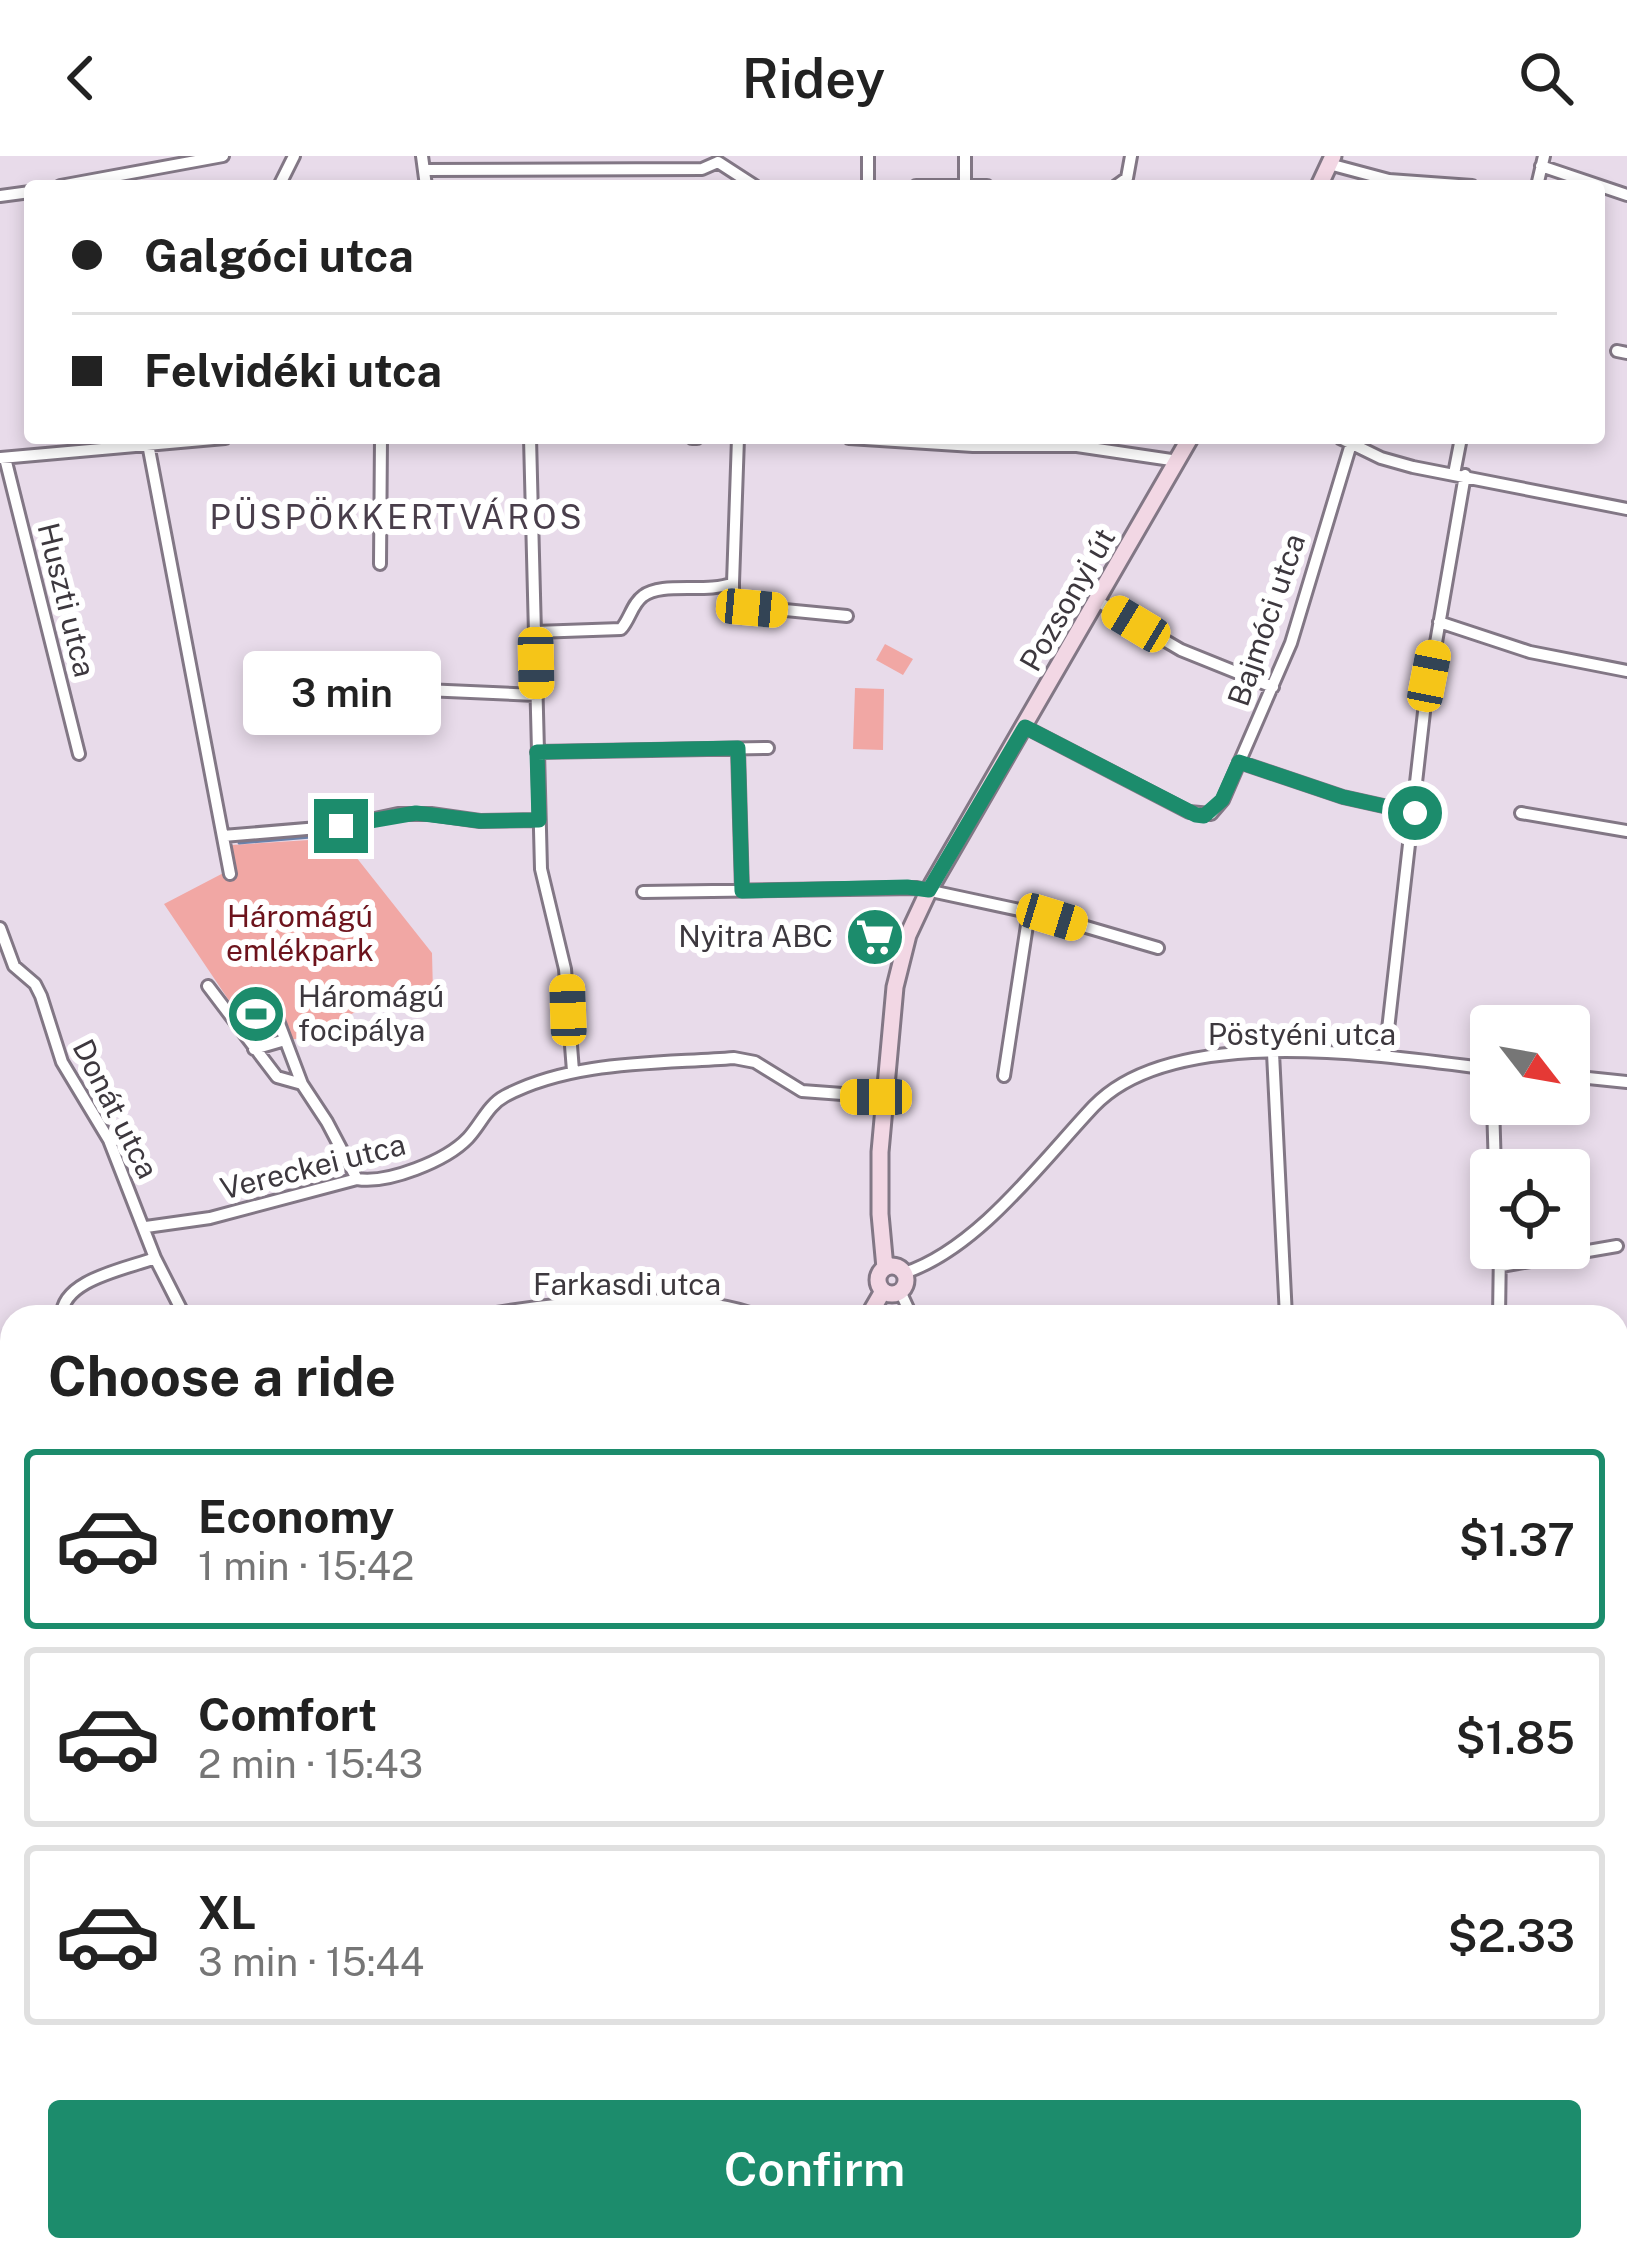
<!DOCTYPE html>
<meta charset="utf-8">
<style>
:root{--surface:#fff;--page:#f2f2f2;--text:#222;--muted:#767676;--line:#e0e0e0;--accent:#1c8c6c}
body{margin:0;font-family:"Public Sans",sans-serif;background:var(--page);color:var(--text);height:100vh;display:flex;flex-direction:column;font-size:45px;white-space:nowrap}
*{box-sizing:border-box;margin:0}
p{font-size:39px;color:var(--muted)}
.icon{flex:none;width:66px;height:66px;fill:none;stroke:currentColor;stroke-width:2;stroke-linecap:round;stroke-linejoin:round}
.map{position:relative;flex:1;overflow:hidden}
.drawer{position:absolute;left:0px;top:1149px;width:1629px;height:957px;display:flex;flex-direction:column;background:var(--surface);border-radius:36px 36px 0 0;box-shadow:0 6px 18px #0003}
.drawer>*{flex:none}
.top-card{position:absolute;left:24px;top:24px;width:1581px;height:264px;border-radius:12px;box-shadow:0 6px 18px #0003;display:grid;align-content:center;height:264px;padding:0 48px;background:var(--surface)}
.needle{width:78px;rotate:121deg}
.controls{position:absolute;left:1470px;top:849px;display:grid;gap:24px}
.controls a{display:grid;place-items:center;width:120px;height:120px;border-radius:12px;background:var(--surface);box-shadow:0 6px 18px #0003;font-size:60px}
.end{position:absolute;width:54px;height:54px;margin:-27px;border:15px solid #1c8c6c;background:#fff;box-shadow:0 0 0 6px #fff}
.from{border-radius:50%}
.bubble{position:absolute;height:84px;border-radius:12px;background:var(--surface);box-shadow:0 6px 18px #0003;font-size:39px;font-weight:600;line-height:84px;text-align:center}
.car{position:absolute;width:36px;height:72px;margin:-36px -18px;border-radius:15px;box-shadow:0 0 9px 3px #0007;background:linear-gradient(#f5c518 24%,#345 0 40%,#f5c518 0 76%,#345 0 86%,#f5c518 0)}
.top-card b{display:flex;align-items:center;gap:42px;height:114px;font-size:45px}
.top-card b+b{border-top:3px solid var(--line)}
.top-card i{width:30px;height:30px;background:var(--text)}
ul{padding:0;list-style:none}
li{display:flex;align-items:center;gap:36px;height:180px;margin:0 24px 18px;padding:0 24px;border:6px solid var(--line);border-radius:12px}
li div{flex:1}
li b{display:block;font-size:45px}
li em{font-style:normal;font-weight:600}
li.selected{border-color:var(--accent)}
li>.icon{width:108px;height:108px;stroke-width:1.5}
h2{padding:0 48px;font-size:54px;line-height:144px}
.cta{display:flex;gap:24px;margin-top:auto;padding:24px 48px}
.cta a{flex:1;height:138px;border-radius:12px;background:var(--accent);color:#fff;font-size:48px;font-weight:600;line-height:138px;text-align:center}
header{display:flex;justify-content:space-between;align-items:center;height:156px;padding:0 48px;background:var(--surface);font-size:54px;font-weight:600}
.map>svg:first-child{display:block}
</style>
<header><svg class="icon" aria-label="back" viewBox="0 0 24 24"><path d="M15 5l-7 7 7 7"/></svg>Ridey<svg class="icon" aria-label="search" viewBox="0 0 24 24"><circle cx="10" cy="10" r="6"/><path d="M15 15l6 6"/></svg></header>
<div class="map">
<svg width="1627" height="2104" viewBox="0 0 1627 2104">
<rect width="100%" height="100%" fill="#e8dbea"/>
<path fill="#f1a7a4" d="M885 488 913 503 903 519 876 504Z
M855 532 884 533 883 594 853 593Z
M341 682 432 797 433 837 369 850 296 883 257 886 164 748 233 712 231 689Z"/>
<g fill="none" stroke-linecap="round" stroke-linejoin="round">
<path stroke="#6a81aa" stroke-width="3" d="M239 687 335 679"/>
<defs>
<path id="street" d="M422 0 426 30
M965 0V29
M718 6 755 30
M1329 8 1389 24 1472 30
M1541 10 1627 39
M424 14 702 13 718 6
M60 30 223 0
M279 30 294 0
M868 30V0
M916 30H987
M1116 30 1127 22 1131 0
M1537 30 1544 0
M0 40 30 36
M1617 195 1627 197
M530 282 541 713 565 813 573 915
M692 282H697
M849 282 973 290H1077L1178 305
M1340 282 1381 302 1413 311 1627 353
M148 288 230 718
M1 302 225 282
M5 302 79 598
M1454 318 1461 282
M380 408 381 282
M733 427V439L743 450 847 460
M1099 446 1181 494 1273 531
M1439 466 1530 496 1627 515
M535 476 621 473C630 463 632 448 643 440 662 425 707 438 733 427L738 282
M311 529 536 539
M1025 571 1189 656 1211 658 1223 644 1291 487 1351 288
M738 593 742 735
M537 596 768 592
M1239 606 1343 641 1415 657
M1521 657 1627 675
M223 680 342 670 398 658H431L480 665 539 664
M643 736 917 732 1052 761 1158 792
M0 772 14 810 35 828 41 840 62 906 109 984 155 1102 185 1161
M208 830 277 921 302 928
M277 862 302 928 327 966 357 1023
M254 893 285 884
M1273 897 1286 1161
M1385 900 1424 556 1465 319
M1004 920 1029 756
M1569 920 1627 926
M1493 948 1495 1014
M146 1071 210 1062 357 1023C388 1028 446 1005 468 982 481 968 488 949 505 940 573 904 659 908 734 902L755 906 802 935 883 941
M1501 1110 1617 1090
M904 1117C978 1093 1042 1005 1094 950 1174 866 1385 900 1491 913
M900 1135 912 1161
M490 1158C559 1146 696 1133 760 1161
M62 1161C60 1124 126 1113 155 1102
M1499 1161 1500 1092
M1617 1450 1627 1447
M1617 1678 1627 1676
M0 1760 12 1774
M238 2094 245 2104
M610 2094 611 2104
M1017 2094 1020 2104
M713 2104 744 2094"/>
<path id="secondary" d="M1319 30 1333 0
M878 1124a14 14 0 1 1 28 0a14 14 0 1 1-28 0Z
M885 1112 880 1058V996L895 831 908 779 929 734 1190 282
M868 1161 883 1135
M1617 2002 1627 1999
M0 2035 12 2023
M1210 2104 1250 2094"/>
</defs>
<use href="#street" stroke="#827785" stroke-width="16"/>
<use href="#secondary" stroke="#827785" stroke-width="21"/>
<use href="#street" stroke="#fff" stroke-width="10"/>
<use href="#secondary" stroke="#f2d7e4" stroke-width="15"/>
</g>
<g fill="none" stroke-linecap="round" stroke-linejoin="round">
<path stroke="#1c8c6c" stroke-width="15" d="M341 670 416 657 480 665 539 664 537 596 738 592 742 735 907 731 929 734 1025 571 1196 659 1204 660 1222 644 1239 606 1343 641 1415 657"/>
</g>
<defs>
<symbol id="supermarket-disc" viewBox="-11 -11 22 22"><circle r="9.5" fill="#1c8c6c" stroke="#fff"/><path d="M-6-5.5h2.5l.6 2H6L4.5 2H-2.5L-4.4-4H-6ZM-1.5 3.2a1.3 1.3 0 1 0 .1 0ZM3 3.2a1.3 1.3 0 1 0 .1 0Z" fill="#fff"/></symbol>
<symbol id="stadium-disc" viewBox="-11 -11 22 22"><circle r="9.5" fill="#1c8c6c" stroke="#fff"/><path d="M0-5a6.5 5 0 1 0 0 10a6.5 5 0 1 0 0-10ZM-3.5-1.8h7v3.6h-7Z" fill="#fff"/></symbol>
</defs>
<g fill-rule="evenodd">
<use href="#supermarket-disc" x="842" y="748" width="66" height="66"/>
<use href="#stadium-disc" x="223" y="825" width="66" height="66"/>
</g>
<g text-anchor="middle" stroke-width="12" stroke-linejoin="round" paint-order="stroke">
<g font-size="30" fill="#3d383e" stroke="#fff">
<text transform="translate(66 444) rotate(76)" y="10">Huszti utca</text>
<text transform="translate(1068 444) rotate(-60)" y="10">Pozsonyi út</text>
<text transform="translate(1267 464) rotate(-71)" y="10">Bajmóci utca</text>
<text x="1302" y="889">Pöstyéni utca</text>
<text transform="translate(115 953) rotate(63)" y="10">Donát utca</text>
<text transform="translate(313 1011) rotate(-14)" y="10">Vereckei utca</text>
<text x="627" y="1139">Farkasdi utca</text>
</g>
<g font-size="30" fill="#6d131c" stroke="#fff">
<text x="300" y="771">Háromágú<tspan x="300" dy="34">emlékpark</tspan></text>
</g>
<g font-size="30" fill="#3d383e" stroke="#fff" text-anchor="end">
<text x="833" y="791">Nyitra ABC</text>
<text x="298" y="851" text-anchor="start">Háromágú<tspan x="298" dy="34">focipálya</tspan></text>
</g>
<g font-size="33" letter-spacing="3" fill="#493e4b" stroke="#fff">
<text x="397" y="373">PÜSPÖKKERTVÁROS</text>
</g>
</g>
</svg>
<div class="controls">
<a><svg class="needle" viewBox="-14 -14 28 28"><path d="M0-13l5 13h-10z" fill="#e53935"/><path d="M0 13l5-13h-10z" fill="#767676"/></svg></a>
<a><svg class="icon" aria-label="locate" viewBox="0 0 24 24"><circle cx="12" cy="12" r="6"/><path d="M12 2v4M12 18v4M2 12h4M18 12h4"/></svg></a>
</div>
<i class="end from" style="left:1415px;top:657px"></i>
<i class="end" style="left:341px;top:670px"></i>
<div class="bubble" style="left:243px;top:495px;width:198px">3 min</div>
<i class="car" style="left:752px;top:452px;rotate:95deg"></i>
<i class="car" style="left:1136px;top:468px;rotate:301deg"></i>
<i class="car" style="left:536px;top:507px;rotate:179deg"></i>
<i class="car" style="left:1429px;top:520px;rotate:11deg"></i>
<i class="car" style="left:1052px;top:761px;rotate:107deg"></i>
<i class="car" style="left:568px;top:854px;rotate:358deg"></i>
<i class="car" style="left:876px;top:941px;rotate:270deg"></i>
<div class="top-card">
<b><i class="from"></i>Galgóci utca</b>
<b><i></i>Felvidéki utca</b>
</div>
<section class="drawer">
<h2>Choose a ride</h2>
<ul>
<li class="selected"><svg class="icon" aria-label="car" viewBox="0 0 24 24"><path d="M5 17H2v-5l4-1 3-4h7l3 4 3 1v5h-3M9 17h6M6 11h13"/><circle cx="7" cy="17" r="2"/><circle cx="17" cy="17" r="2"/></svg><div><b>Economy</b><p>1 min · 15:42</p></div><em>$1.37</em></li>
<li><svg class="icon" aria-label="car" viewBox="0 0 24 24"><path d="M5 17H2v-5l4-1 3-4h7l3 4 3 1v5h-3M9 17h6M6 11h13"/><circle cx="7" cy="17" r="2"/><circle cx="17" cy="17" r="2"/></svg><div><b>Comfort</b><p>2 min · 15:43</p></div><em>$1.85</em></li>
<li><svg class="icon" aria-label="car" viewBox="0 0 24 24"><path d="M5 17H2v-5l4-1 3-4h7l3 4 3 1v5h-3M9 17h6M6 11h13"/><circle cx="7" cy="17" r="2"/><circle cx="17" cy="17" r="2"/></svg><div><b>XL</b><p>3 min · 15:44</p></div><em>$2.33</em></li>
</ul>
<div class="cta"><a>Confirm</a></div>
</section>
</div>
